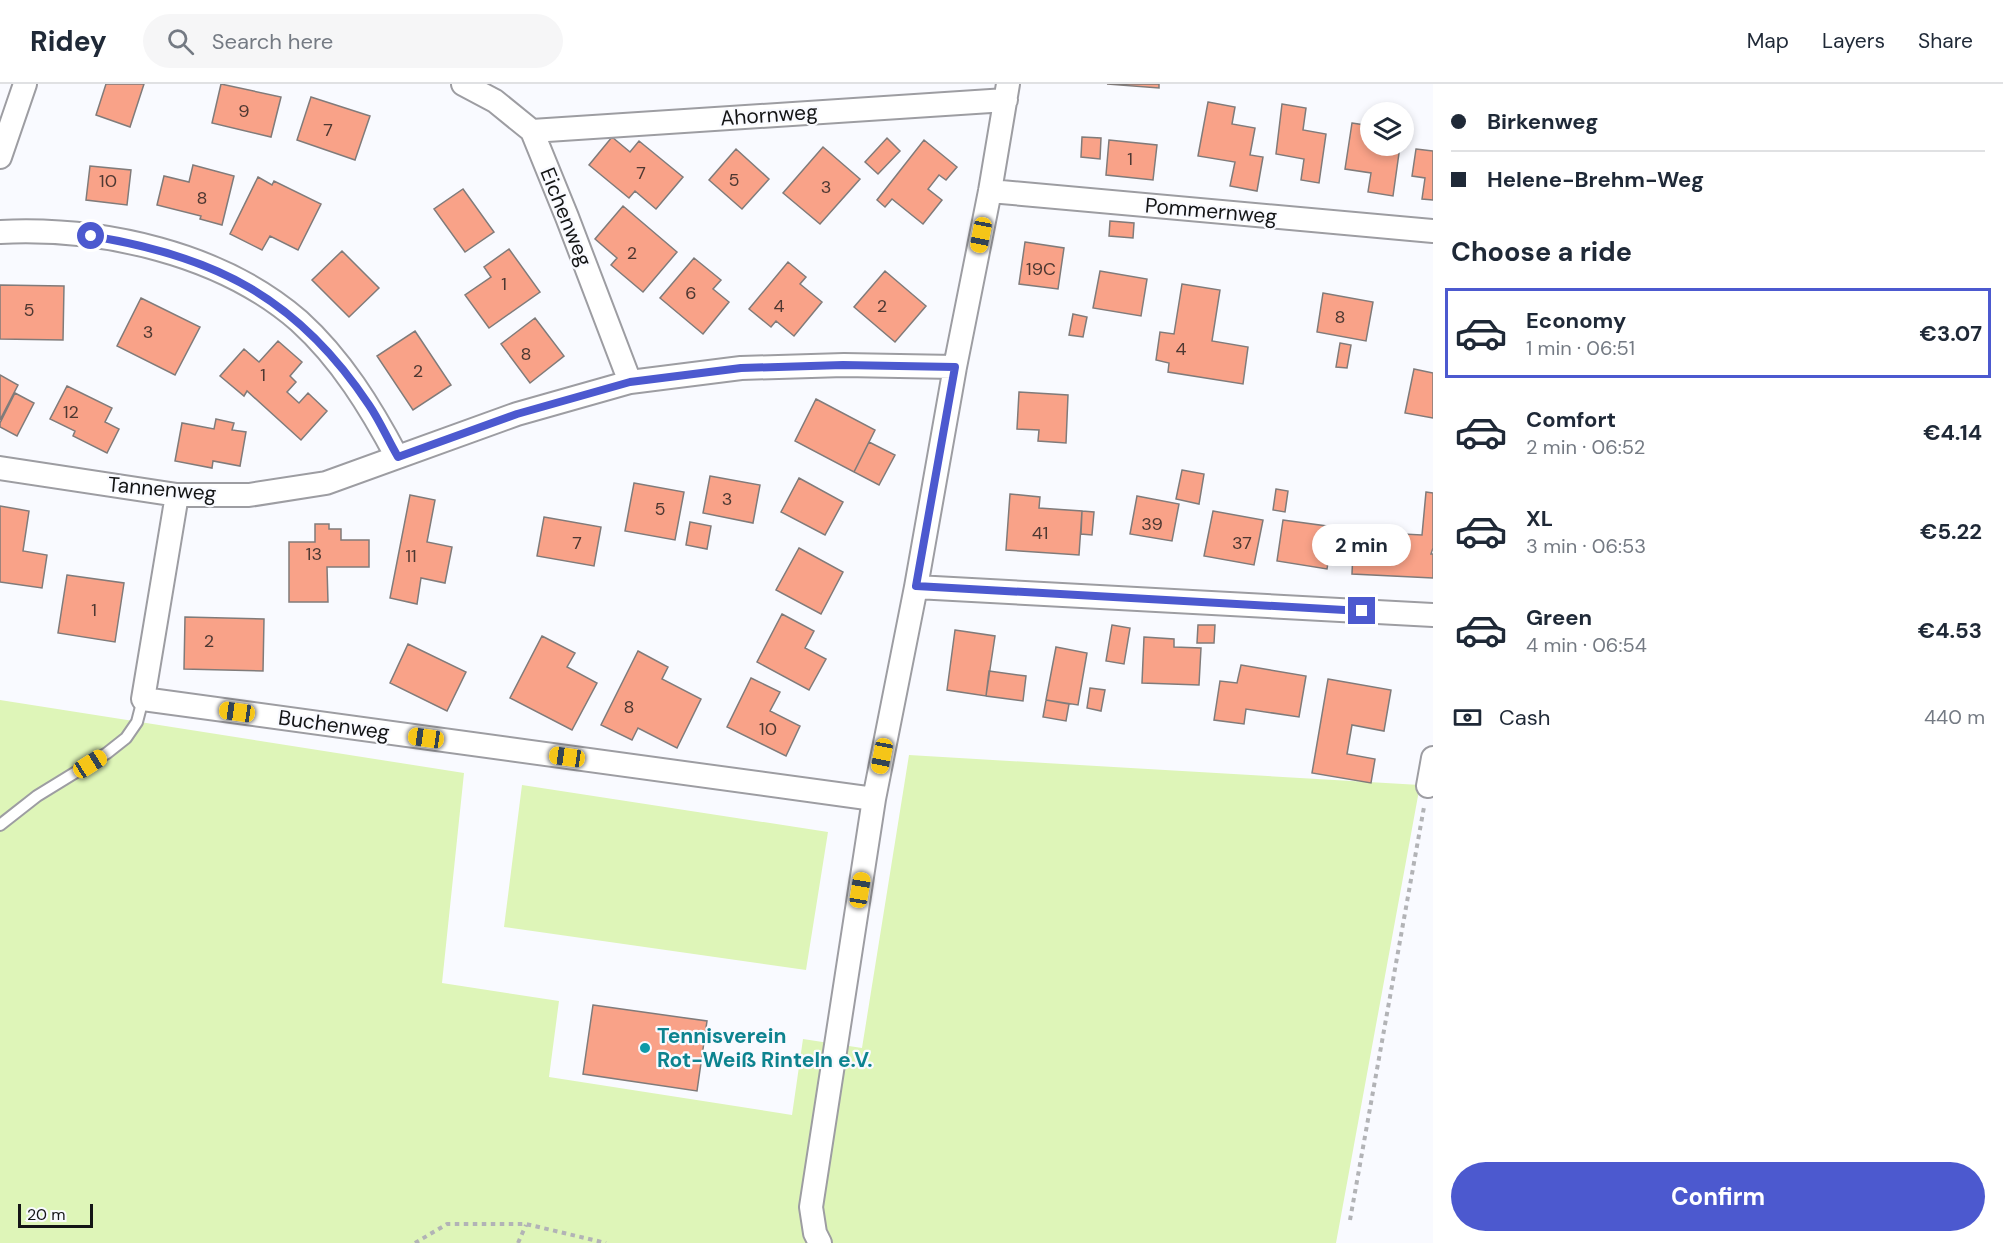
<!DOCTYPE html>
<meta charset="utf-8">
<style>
:root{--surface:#fff;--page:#f6f6f7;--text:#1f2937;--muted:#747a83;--line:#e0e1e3;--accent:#4c59cf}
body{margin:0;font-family:"DM Sans",sans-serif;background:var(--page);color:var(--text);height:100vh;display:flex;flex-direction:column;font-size:22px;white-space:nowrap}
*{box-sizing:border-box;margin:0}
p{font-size:20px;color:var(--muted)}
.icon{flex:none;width:33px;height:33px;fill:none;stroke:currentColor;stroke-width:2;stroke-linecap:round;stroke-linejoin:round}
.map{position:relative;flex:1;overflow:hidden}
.sheet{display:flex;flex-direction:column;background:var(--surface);width:570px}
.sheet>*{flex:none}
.hud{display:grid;align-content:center;height:132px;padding:0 18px;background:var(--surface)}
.tools{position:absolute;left:1360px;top:18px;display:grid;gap:12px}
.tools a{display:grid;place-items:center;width:54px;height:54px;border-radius:50%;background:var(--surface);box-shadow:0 3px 9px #0003;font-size:30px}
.scale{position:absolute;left:18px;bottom:15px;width:75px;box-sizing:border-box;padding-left:6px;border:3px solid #141516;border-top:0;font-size:16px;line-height:21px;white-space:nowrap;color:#141516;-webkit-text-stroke:4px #f9faff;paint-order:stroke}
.end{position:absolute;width:27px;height:27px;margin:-14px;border:8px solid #4c59cf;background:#fff;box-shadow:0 0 0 3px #fff}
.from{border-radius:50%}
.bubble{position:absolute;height:42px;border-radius:21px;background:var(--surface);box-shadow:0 3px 9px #0003;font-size:20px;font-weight:700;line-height:42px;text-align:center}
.car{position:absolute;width:18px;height:36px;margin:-18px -9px;border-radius:8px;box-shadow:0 0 4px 2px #0007;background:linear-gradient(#f5c518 24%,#345 0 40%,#f5c518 0 76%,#345 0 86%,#f5c518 0)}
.hud b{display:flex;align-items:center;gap:21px;height:57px;font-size:22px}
.hud b+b{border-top:2px solid var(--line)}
.hud i{width:15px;height:15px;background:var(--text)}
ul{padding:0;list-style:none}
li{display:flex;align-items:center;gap:18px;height:90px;margin:0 12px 9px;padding:0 6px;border:3px solid transparent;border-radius:0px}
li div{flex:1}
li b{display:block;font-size:22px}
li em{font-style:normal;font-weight:700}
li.active{border-color:var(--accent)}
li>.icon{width:54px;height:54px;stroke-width:1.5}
h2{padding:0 18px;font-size:27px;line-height:72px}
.pay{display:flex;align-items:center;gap:15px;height:66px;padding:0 18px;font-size:22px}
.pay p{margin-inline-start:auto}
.primary-button{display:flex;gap:12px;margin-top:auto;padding:12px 18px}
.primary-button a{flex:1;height:69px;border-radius:36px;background:var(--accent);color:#fff;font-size:24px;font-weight:700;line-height:69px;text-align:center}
header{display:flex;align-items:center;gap:36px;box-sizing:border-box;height:84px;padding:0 30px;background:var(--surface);border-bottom:2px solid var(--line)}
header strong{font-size:28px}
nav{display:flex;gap:33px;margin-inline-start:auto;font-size:21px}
.search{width:420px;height:54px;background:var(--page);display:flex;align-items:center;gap:15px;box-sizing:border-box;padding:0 21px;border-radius:33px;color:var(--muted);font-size:22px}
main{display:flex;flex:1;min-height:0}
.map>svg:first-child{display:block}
</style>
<header>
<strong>Ridey</strong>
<div class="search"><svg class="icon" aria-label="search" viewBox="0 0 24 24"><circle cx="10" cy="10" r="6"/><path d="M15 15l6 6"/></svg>Search here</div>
<nav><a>Map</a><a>Layers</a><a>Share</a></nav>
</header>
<main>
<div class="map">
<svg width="1433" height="1159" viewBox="0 0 1433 1159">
<rect width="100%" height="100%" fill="#f9faff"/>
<path fill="#def5b8" d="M0 616 464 689 442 899 559 917 549 993 792 1031 803 955 862 964 909 671 1420 701 1336 1159H0Z
M522 701 828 748 806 886 504 843Z"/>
<path fill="#f9a288" stroke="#807b7a" stroke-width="1.5" d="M106 0H144L130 43 96 31Z
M221 0 281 13 271 53 212 39Z
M1107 0H1159V4Z
M311 13 370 32 355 76 297 56Z
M1208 18 1235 23 1232 40 1255 44 1250 71 1263 73 1257 107 1230 102 1235 78 1198 72Z
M1282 20 1306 24 1303 46 1326 50 1319 99 1301 96 1304 75 1276 70Z
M1352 39 1371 42V62H1400L1393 112 1368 108 1371 89 1345 85Z
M612 53 630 68 639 57 683 93 656 125 635 107 629 114 589 81Z
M1082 53 1101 54 1100 75 1081 73Z
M887 54 900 67 878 90 865 78Z
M924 56 957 83 946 96 939 91 928 105 942 116 923 140 892 115 885 123 877 116Z
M1109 56 1157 61 1153 96 1106 91Z
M823 63 860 95 820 140 783 109Z
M736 65 769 95 742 125 709 96Z
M1416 65 1433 67V116L1422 115 1425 94 1412 92Z
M193 81 234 92 222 141 200 135 201 132 157 121 164 92 189 98Z
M90 82 131 86 127 121 86 116Z
M258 93 272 101 274 97 321 120 298 166 270 152 262 166 230 150Z
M463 105 494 148 465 168 434 125Z
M623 122 677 168 643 208 611 181 617 174 595 155Z
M1110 137 1134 139 1133 154 1109 152Z
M1025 158 1064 164 1058 205 1019 200Z
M509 165 540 208 489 244 465 211 491 193 484 183Z
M342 167 379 204 349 233 312 196Z
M694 174 721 196 713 205 729 218 703 250 660 214Z
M788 178 806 193 800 200 822 218 794 252 776 237 771 243 749 225Z
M885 187 926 222 895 258 854 223Z
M1100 187 1147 195 1141 232 1093 224Z
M1182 200 1220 206 1212 257 1248 263 1243 300 1168 288 1169 279 1156 276 1160 248 1174 250Z
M0 201 64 202 63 256 0 255Z
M1323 209 1373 218 1366 257 1317 248Z
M141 214 200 243 175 291 117 262Z
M1073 230 1087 233 1083 253 1069 251Z
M535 234 564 272 530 299 501 260Z
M415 247 451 301 413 326 377 272Z
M278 257 302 278 290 292 296 298 287 308 299 319 308 309 327 327 301 356 247 307 244 312 220 292 244 265 259 278Z
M1340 259 1351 261 1347 284 1336 283Z
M1414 285 1433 289V334L1405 329Z
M0 291 18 301 0 336Z
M67 302 112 324 105 338 119 345 107 369 73 352 75 347 50 335Z
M1019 308 1068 311 1066 359 1038 357 1039 346 1017 345Z
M15 309 34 319 17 352 0 343V339Z
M816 315 875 346 854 388 795 357Z
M216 335 234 339 232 346 246 348 240 382 213 377 212 384 175 377 182 339 214 345Z
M869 358 895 371 879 401 854 388Z
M1182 386 1204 390 1199 420 1176 415Z
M710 392 760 401 753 439 703 429Z
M799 394 843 418 825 451 781 428Z
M634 399 684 408 675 456 625 447Z
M1276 405 1288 407 1285 428 1273 426Z
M1426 408 1433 409V464L1431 470H1433V494L1352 490 1353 466 1383 468 1384 449 1422 451Z
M1010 410 1040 413 1039 424 1082 427 1079 471 1006 466Z
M410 411 435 416 427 458 452 463 445 499 421 494 417 520 390 514Z
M1137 412 1179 420 1172 457 1130 450Z
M0 422 29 427 23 467 47 471 42 504 0 498Z
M1082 427 1094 428 1092 451 1081 450Z
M1213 427 1263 436 1254 481 1204 472Z
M544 433 601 443 594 482 537 472Z
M1283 436 1334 443 1327 485 1277 477Z
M690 438 711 442 707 465 686 461Z
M315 440H329V445H341V456H369V483H327L328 518H289V458H315Z
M799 464 843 488 821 530 776 506Z
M67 491 124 499 115 558 58 549Z
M782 530 814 547 805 564 826 575 809 606 757 578Z
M185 533 264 535 263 587 184 585Z
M1112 541 1130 544 1124 580 1106 577Z
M1198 541H1215L1214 559H1197Z
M955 546 995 552 986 612 947 606Z
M542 552 575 569 567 583 597 599 572 646 510 614Z
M1144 553 1174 555V563L1201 564 1199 601 1142 599Z
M408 560 466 588 447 627 390 599Z
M1056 563 1087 569 1078 621 1046 616Z
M638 567 668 583 662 595 701 615 677 664 638 644 632 656 601 641Z
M1241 581 1306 592 1299 633 1246 625 1244 640 1214 636 1220 597 1237 599Z
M989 587 1026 592 1023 617 986 612Z
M751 594 780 608 770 627 800 642 786 672 727 643Z
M1328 595 1391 606 1384 647 1352 641 1347 670 1375 675 1371 699 1312 689Z
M1090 604 1105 606 1101 627 1087 624Z
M1046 616 1069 620 1066 637 1043 633Z
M593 921 707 937 697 1007 583 990Z"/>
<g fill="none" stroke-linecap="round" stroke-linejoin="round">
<defs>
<path id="service" d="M0 741 37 712 107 669 126 654 137 638 143 615"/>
<path id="minor" d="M463 0 495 17 532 47 567 133 630 298
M532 47 1006 16
M0 73 25 0
M990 107 1433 147
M0 148C102 143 221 169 299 237 341 275 371 324 397 373
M0 384 177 411H249L326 399 517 330 630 298 741 284 844 281 955 283
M177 411 143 615 874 715
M916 503 1433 531
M1428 702 1433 674
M820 1159 815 1149 811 1123 874 715 916 503 955 283 990 107 1008 0"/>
</defs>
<use href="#service" stroke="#9d9da2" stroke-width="14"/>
<use href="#minor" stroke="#9d9da2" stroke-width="26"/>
<path stroke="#b2b3b6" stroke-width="4" stroke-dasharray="4.5 4.5" stroke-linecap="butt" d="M1350 1136 1424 723
M415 1159 447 1140H526L606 1159
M518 1159 526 1141"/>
<use href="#service" stroke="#fff" stroke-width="10"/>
<use href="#minor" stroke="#fff" stroke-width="22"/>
</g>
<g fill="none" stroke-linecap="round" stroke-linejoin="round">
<path stroke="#4c59cf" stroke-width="8" d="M91 152C215 172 298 214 369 321 380 337 388 356 398 373L517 330 630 298 741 284 843 281 955 283 916 502 1362 527"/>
</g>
<circle fill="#0f9aa8" stroke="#f9faff" stroke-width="2" cx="645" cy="964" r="6"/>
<g text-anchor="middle" stroke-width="4.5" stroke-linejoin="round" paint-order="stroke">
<g font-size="18" fill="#4d3832">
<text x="244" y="33">9</text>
<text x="328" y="52">7</text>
<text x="1130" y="81">1</text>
<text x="641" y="95">7</text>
<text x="734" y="102">5</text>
<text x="108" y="103">10</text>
<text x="826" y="109">3</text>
<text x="202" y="120">8</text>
<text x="632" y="175">2</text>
<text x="1041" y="191">19C</text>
<text x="504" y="206">1</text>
<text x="691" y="215">6</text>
<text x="779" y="228">4</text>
<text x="882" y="228">2</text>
<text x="29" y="232">5</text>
<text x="1340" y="239">8</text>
<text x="148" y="254">3</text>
<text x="1181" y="271">4</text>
<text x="526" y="276">8</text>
<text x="418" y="293">2</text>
<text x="263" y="297">1</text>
<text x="71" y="334">12</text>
<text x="727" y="421">3</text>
<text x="660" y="431">5</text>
<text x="1152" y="446">39</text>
<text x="1040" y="455">41</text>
<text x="577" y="465">7</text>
<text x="1242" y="465">37</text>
<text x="314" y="476">13</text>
<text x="411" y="478">11</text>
<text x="94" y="532">1</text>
<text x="209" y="563">2</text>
<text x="629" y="629">8</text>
<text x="768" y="651">10</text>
</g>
<g font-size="21" fill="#141516" stroke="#f9faff">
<text transform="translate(769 31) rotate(-4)" y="7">Ahornweg</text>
<text transform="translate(1211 127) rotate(5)" y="7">Pommernweg</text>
<text transform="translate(566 133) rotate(68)" y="7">Eichenweg</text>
<text transform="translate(162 405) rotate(5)" y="7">Tannenweg</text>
<text transform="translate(334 641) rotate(8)" y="7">Buchenweg</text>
</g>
<g font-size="21" font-weight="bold" fill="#0d838f" stroke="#f9faff" text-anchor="start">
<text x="657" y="959">Tennisverein<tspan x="657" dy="24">Rot-Weiß Rinteln e.V.</tspan></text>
</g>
</g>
</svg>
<div class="tools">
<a><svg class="icon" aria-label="layers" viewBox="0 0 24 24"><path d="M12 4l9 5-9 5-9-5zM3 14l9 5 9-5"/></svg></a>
</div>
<div class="scale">20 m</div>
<i class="end from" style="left:91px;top:152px"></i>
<i class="end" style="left:1362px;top:527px"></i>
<div class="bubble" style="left:1312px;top:440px;width:99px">2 min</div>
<i class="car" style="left:981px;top:151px;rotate:191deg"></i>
<i class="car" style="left:237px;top:628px;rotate:278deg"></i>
<i class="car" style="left:426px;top:654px;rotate:278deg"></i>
<i class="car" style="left:882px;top:672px;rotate:191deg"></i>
<i class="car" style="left:567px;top:673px;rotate:278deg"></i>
<i class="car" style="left:90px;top:680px;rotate:58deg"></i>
<i class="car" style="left:860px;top:806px;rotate:9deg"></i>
</div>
<section class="sheet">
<div class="hud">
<b><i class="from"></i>Birkenweg</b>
<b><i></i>Helene-Brehm-Weg</b>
</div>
<h2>Choose a ride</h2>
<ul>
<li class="active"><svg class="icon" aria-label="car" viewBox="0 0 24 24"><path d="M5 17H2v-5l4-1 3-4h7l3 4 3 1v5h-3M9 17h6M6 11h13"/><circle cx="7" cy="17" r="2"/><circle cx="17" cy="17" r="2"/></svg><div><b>Economy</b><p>1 min · 06:51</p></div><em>€3.07</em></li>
<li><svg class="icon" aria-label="car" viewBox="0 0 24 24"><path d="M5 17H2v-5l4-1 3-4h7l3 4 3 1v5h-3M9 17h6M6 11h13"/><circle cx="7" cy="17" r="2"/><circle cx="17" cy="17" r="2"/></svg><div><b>Comfort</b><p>2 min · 06:52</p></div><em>€4.14</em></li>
<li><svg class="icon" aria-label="car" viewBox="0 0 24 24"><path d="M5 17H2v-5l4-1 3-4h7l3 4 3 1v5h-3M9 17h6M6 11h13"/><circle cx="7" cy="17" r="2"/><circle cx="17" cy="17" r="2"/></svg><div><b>XL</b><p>3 min · 06:53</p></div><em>€5.22</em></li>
<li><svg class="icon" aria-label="car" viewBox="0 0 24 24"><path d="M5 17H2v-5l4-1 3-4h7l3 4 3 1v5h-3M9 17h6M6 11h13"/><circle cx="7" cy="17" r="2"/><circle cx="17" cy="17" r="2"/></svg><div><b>Green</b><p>4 min · 06:54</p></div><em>€4.53</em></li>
</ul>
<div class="pay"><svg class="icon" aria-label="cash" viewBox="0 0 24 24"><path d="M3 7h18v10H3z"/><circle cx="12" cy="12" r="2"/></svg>Cash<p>440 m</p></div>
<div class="primary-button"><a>Confirm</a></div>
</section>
</main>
